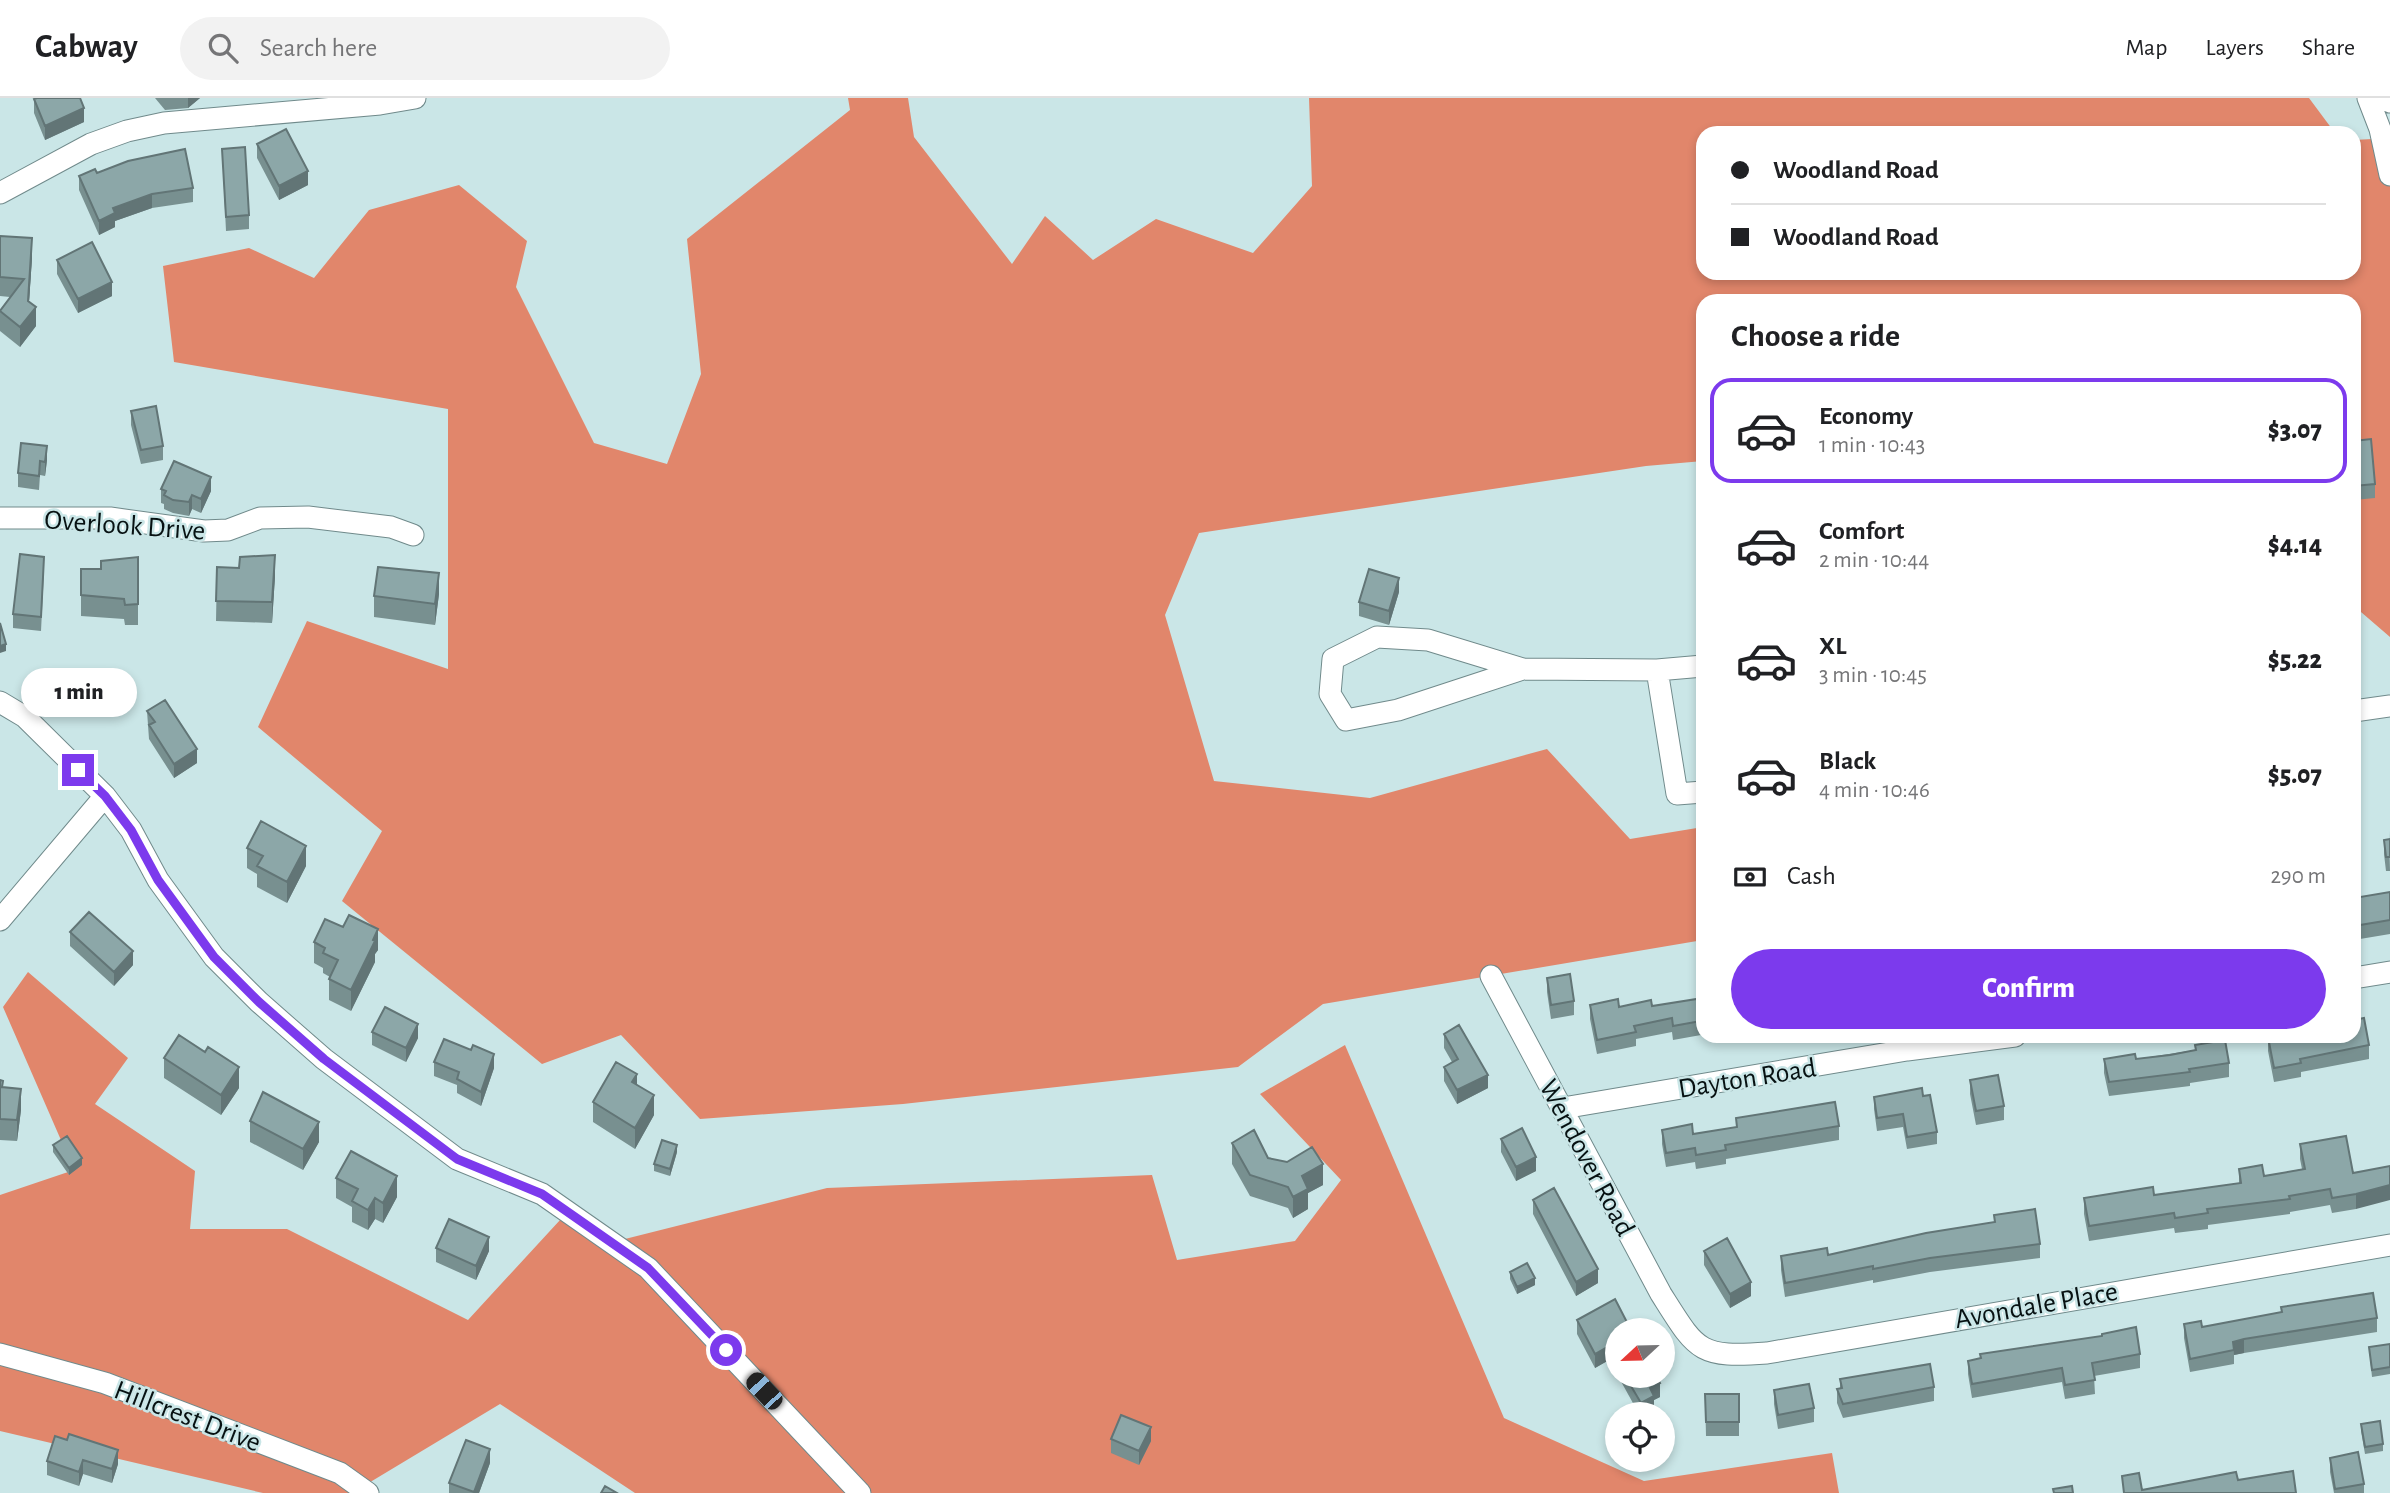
<!DOCTYPE html>
<meta charset="utf-8">
<style>
:root{--surface:#fff;--page:#f2f2f2;--text:#202124;--muted:#757577;--line:#e0e0e0;--accent:#7c3aed}
body{margin:0;font-family:"Alegreya Sans",sans-serif;background:var(--page);color:var(--text);height:100vh;display:flex;flex-direction:column;font-size:26px;white-space:nowrap}
*{box-sizing:border-box;margin:0}
p{font-size:23px;color:var(--muted)}
.icon{flex:none;width:38px;height:38px;fill:none;stroke:currentColor;stroke-width:2;stroke-linecap:round;stroke-linejoin:round}
.map{position:relative;flex:1;overflow:hidden}
.sheet{position:absolute;left:1696px;top:196px;width:665px;height:749px;display:flex;flex-direction:column;background:var(--surface);border-radius:21px;box-shadow:0 4px 10px #0003}
.sheet>*{flex:none}
.banner{position:absolute;left:1696px;top:28px;width:665px;height:154px;border-radius:21px;box-shadow:0 4px 10px #0003;display:grid;align-content:center;height:154px;padding:0 35px;background:var(--surface)}
.needle{width:46px;rotate:248deg}
.buttons{position:absolute;left:1605px;top:1220px;display:grid;gap:14px}
.buttons a{display:grid;place-items:center;width:70px;height:70px;border-radius:50%;background:var(--surface);box-shadow:0 4px 10px #0003;font-size:35px}
.end{position:absolute;width:32px;height:32px;margin:-16px;border:9px solid #7c3aed;background:#fff;box-shadow:0 0 0 4px #fff}
.from{border-radius:50%}
.bubble{position:absolute;height:49px;border-radius:24px;background:var(--surface);box-shadow:0 4px 10px #0003;font-size:23px;font-weight:800;line-height:49px;text-align:center}
.car{position:absolute;width:21px;height:42px;margin:-21px -10px;border-radius:9px;box-shadow:0 0 5px 2px #0007;background:linear-gradient(#222 24%,#8ab4d8 0 40%,#222 0 76%,#8ab4d8 0 86%,#222 0)}
.banner b{display:flex;align-items:center;gap:24px;height:66px;font-size:26px}
.banner b+b{border-top:2px solid var(--line)}
.banner i{width:18px;height:18px;background:var(--text)}
ul{padding:0;list-style:none}
li{display:flex;align-items:center;gap:21px;height:105px;margin:0 14px 10px;padding:0 21px;border:4px solid transparent;border-radius:21px}
li div{flex:1}
li b{display:block;font-size:26px}
li em{font-style:normal;font-weight:800}
li.current{border-color:var(--accent)}
li>.icon{width:63px;height:63px;stroke-width:1.5}
h2{padding:0 35px;font-size:32px;line-height:84px}
.pay{display:flex;align-items:center;gap:18px;height:77px;padding:0 35px;font-size:26px}
.pay p{margin-inline-start:auto}
.action{display:flex;gap:14px;margin-top:auto;padding:14px 35px}
.action a{flex:1;height:80px;border-radius:42px;background:var(--accent);color:#fff;font-size:28px;font-weight:800;line-height:80px;text-align:center}
header{display:flex;align-items:center;gap:42px;box-sizing:border-box;height:98px;padding:0 35px;background:var(--surface);border-bottom:2px solid var(--line)}
header strong{font-size:33px}
nav{display:flex;gap:38px;margin-inline-start:auto;font-size:24px}
.search{width:490px;height:63px;background:var(--page);display:flex;align-items:center;gap:18px;box-sizing:border-box;padding:0 24px;border-radius:38px;color:var(--muted);font-size:26px}
.map>svg:first-child{display:block}
</style>
<header>
<strong>Cabway</strong>
<div class="search"><svg class="icon" aria-label="search" viewBox="0 0 24 24"><circle cx="10" cy="10" r="6"/><path d="M15 15l6 6"/></svg>Search here</div>
<nav><a>Map</a><a>Layers</a><a>Share</a></nav>
</header>
<div class="map">
<svg width="2390" height="1395" viewBox="0 0 2390 1395">
<rect width="100%" height="100%" fill="#cae6e7"/>
<path fill="#e1866b" d="M848 0H908L914 39 1012 166 1045 118 1093 162 1156 121 1253 155 1312 88 1309 0H2309L2335 35H1703V175H2354V42L2390 40V539L2354 508V203H1703V363L1646 368 1199 435 1165 517 1214 683 1370 700 1547 651 1630 741 1703 729V842L1323 906 1238 969 903 1006 700 1021 621 937 542 966 342 803 382 733 258 629 307 523 448 571V311L174 264 163 168 249 150 314 180 369 112 459 87 527 143 516 189 594 345 667 366 701 276 687 141 850 12Z
M28 874 128 960 95 1006 195 1073 190 1131H287L468 1222 572 1109 621 1142 827 1090 1152 1077 1177 1162 1295 1143 1341 1082 1260 996 1345 947 1504 1320 1644 1383 1832 1355 1839 1395H635L500 1306 352 1395H263L0 1333V1097L74 1072 3 909Z"/>
<g fill="none" stroke-linecap="round" stroke-linejoin="round">
<defs>
<path id="minor" d="M2368 0 2380 31 2390 77
M2387 0 2390 4
M0 95 91 46 127 33 164 25 380 6 415 0
M0 420H110L204 433 228 432 260 420 308 419 391 429 413 437
M1523 571 1398 612 1346 622 1330 596 1333 561 1377 539 1428 542 1523 571 1657 572 1703 568
M1657 572 1677 696 1703 694
M0 604 25 619 105 698 131 732 158 782 214 859 259 904 324 961 457 1061 542 1096 648 1170 860 1395
M2354 613 2390 608
M0 822 105 698
M1491 878 1661 1196C1697 1253 1698 1260 1767 1255L2390 1147
M2354 880 2390 874
M1563 1010 1907 952 2015 938
M0 1256 105 1285 340 1375 368 1395"/>
</defs>
<use href="#minor" stroke="#708a8b" stroke-width="23"/>
<use href="#minor" stroke="#fff" stroke-width="21"/>
</g>
<path fill="#789090" d="M155 0H200L188 10 165 12Z
M34 1 84 24 45 42 34 15Z
M257 46 308 87 279 102 257 60Z
M222 51 249 117V131L226 133Z
M97 75 193 90V104L152 110 115 123V129L99 137 79 92V78Z
M0 138 32 160 29 204 36 228 20 249 0 233V212L10 199 0 198Z
M57 162 112 198 78 215 57 176Z
M131 313 163 348V362L141 366 131 327Z
M2354 343 2375 386V400L2354 402Z
M21 345 47 362 45 378 40 377 39 392 18 389V375Z
M161 391 211 393 201 415 192 411 189 418 173 415 164 411V406L161 405Z
M138 459V527H125L124 521 81 518V471H101Z
M217 469 275 478 272 525 216 523Z
M44 473 41 533 13 530V516Z
M1399 494 1389 527 1359 518V504Z
M439 496 435 527 374 519V498Z
M147 613 197 665 174 680 149 641Z
M2389 733 2390 773H2386L2384 756V742H2389Z
M247 750 306 768 287 805 257 789V776L247 770Z
M2390 794V836L2354 842V800Z
M70 834 133 867 114 888 70 848Z
M314 844 378 852 375 856V864L351 913 329 902V881L330 879 323 875V870L314 865Z
M1547 880 1574 903V917L1551 921 1547 894Z
M1703 900V930H1701V937L1673 942 1672 934 1636 941V948L1597 956 1590 921V907L1619 909 1652 908Z
M372 934 418 940 406 964 372 947Z
M1444 936 1488 990 1457 1006 1444 983V969L1452 964 1444 950Z
M2268 939 2369 947V961L2301 974V979L2274 984 2268 953Z
M2195 947 2229 965V979L2190 985V988L2109 998 2104 975V961H2136L2195 952Z
M205 954 239 990 221 1017 164 980V960Z
M434 964 494 970 481 1008 457 995V987L434 978Z
M0 982 3 989 21 1012 17 1043 0 1042Z
M1970 982 2004 1008V1022L1976 1027 1970 996Z
M637 987 654 1017 635 1051 593 1024V1004Z
M1923 998 1937 1034V1046L1907 1051 1903 1029 1877 1033 1874 1011V999Z
M1736 1020 1839 1028V1042L1726 1061V1066L1696 1071 1695 1064 1666 1069 1662 1046V1032L1693 1036 1736 1029Z
M250 1023 319 1044 303 1072 250 1044Z
M1501 1041 1536 1073 1516 1083 1501 1054Z
M1232 1045 1268 1060 1323 1087 1308 1095V1111L1293 1120 1288 1110 1250 1098 1232 1066Z
M2300 1046 2353 1075 2390 1068 2356 1111 2332 1115 2330 1107 2290 1114V1116L2208 1127V1131L2175 1135 2174 1130 2089 1143 2084 1116V1100L2154 1097 2239 1085V1071L2264 1078 2302 1071 2300 1061Z
M53 1047 82 1067 69 1077 53 1054Z
M677 1054 670 1078 654 1073V1066Z
M336 1080 397 1099 383 1125 375 1121 368 1132 352 1124V1109L336 1100Z
M1533 1102 1598 1185 1576 1198 1533 1116Z
M1994 1117 2040 1146V1160L1930 1174 1873 1185V1182L1785 1199 1781 1172V1158L1828 1157 1994 1124Z
M436 1150 489 1153 476 1182 436 1164Z
M1704 1153 1751 1198 1730 1210 1704 1167Z
M1510 1174 1535 1187 1517 1196 1510 1181Z
M2281 1209 2377 1220V1234L2244 1255 2234 1257V1266L2190 1274 2184 1240V1226L2202 1229 2281 1214Z
M1577 1222 1617 1232V1276L1609 1262 1595 1270 1577 1236Z
M2390 1246V1276L2372 1279 2369 1249Z
M1980 1256H2140V1270L2094 1278 2095 1296 2065 1301 2062 1284 1972 1300 1968 1276V1263L1980 1260Z
M1618 1278H1656L1660 1299 1654 1302V1312L1646 1316H1639Z
M1840 1281 1934 1289V1303L1843 1320 1837 1305V1291L1840 1290Z
M1774 1292 1814 1310V1324L1778 1331 1774 1306Z
M1705 1296H1739V1338H1706Z
M2361 1326 2383 1346V1353L2365 1356 2361 1333Z
M55 1338 118 1366 112 1385 83 1376 79 1388 47 1377V1363Z
M1111 1341 1151 1343 1139 1367 1111 1355Z
M2330 1360 2364 1386V1395H2334L2330 1374Z
M490 1365 479 1395H449V1385Z"/>
<path fill="#627576" d="M188 0H200L188 10Z
M84 10V24L45 42V28Z
M308 73V87L279 102V88Z
M152 96V110L115 123V129L99 137V123L113 110Z
M32 140V160L28 219 36 209V228L20 249V229L28 203Z
M112 184V198L78 215V201Z
M47 348V362L45 378V364Z
M211 379V393L201 415V401Z
M192 397V411L189 418V404Z
M275 457V478L272 525V504Z
M439 475V496L435 527V506Z
M1399 480V494L1389 527V513Z
M6 546V553L0 555V548Z
M197 651V665L174 680V666Z
M306 748V768L287 805V784Z
M378 831V852L375 856V864L351 913V892Z
M133 853V867L114 888V874Z
M1700 916H1703V930H1701Z
M418 926V940L406 964V950Z
M494 956V970L481 1008V994Z
M239 969V990L221 1017V997Z
M637 976V996L632 984Z
M1488 977V990L1457 1006V992Z
M21 991V1012L17 1043V1022Z
M654 997V1017L635 1051V1030Z
M319 1024V1044L303 1072V1051Z
M677 1047V1054L670 1078V1071Z
M1536 1059V1073L1516 1083V1069Z
M82 1060V1067L69 1077V1070Z
M1323 1066V1087L1308 1095V1111L1293 1120V1099L1302 1078Z
M397 1078V1099L383 1125V1105Z
M2390 1087V1102L2356 1111V1096Z
M375 1100V1121L368 1132V1112Z
M489 1139V1153L476 1182V1168Z
M1598 1171V1185L1576 1198V1184Z
M1535 1180V1187L1517 1196V1189Z
M1751 1184V1198L1730 1210V1196Z
M2244 1241V1255L2234 1257 2233 1244Z
M1609 1248V1262L1595 1270V1256Z
M1660 1285V1299L1654 1302V1312L1646 1316H1641V1305L1650 1290Z
M1151 1329V1343L1139 1367V1353Z
M490 1351V1365L479 1395H474Z
M118 1352V1366L112 1385V1371Z
M83 1362V1376L79 1388V1374Z"/>
<path fill="#8ca7a8" stroke="#627576" stroke-width="2" d="M37 0H80L84 10 45 28 34 1Z
M286 31 308 73 279 88 257 46Z
M245 49 249 117 226 119 222 51Z
M185 51 193 90 152 96 113 110 115 115 99 123 79 78 95 71 97 75 128 63Z
M0 138 32 140 28 203 36 209 20 229 0 213 24 181 0 179Z
M92 144 112 184 78 201 57 162Z
M156 308 163 348 141 352 131 313Z
M2371 341 2375 386 2354 388V343Z
M21 345 47 348 45 364 40 363 39 378 18 375Z
M174 363 211 379 201 401 192 397 189 404 173 402 164 397 166 393 161 391Z
M20 456 44 459 41 519 13 516Z
M275 457 272 504 216 503 217 469 239 470 240 459Z
M138 459V506L125 507 124 501 81 497V471H101V463Z
M378 469 439 475 435 506 374 498Z
M1369 471 1399 480 1389 513 1359 504Z
M0 525 6 546 0 548Z
M165 602 197 651 174 666 149 627 155 624 147 613Z
M261 723 306 748 287 784 257 768 263 758 247 750Z
M2390 741V759H2386L2384 742Z
M2390 794V822L2354 828V800Z
M89 814 133 853 114 874 70 834Z
M349 817 378 831 373 842 375 843 351 892 329 881 338 862 323 855 325 850 314 844 325 821 343 829Z
M1570 876 1574 903 1551 907 1547 880Z
M1703 900V916H1700L1701 923 1673 928 1672 920 1634 928 1636 934 1597 942 1590 907 1618 901 1619 909 1651 902 1652 908Z
M385 909 418 926 406 950 372 934Z
M2364 920 2369 947 2300 961 2301 965 2274 970 2268 939 2273 938H2354V922Z
M1459 927 1488 977 1457 992 1444 969 1458 961 1444 936Z
M179 937 205 954 208 949 239 969 221 997 164 960Z
M444 941 471 952 473 947 494 956 481 994 457 981 459 974 434 964Z
M2225 942 2229 965 2189 971 2190 974 2109 984 2104 961 2135 956 2136 961 2170 957 2196 952 2195 947Z
M616 964 637 976 632 984 654 997 635 1030 593 1004Z
M1998 977 2004 1008 1976 1013 1970 982Z
M0 982 3 983 2 989 21 991 17 1022 0 1021Z
M1922 990 1923 998 1930 997 1937 1034 1907 1039 1903 1016 1877 1020 1874 999Z
M263 994 319 1024 303 1051 250 1023Z
M1835 1004 1839 1028 1725 1047 1726 1052 1696 1057 1695 1050 1666 1055 1662 1032 1692 1026 1693 1036 1737 1029 1736 1020Z
M1522 1030 1536 1059 1516 1069 1501 1041Z
M1254 1032 1268 1060 1287 1064 1312 1049 1323 1066 1302 1078 1308 1091 1293 1099 1288 1089 1250 1077 1232 1045Z
M67 1038 82 1060 69 1070 53 1047Z
M2346 1038 2353 1075 2390 1068V1087L2356 1096 2332 1100 2330 1091 2289 1098 2290 1101 2207 1111 2208 1115 2175 1120 2174 1115 2089 1128 2084 1100 2153 1089 2154 1097 2241 1085 2239 1071 2262 1067 2264 1078 2305 1071 2300 1046Z
M662 1042 677 1047 670 1071 654 1066Z
M351 1053 397 1078 383 1105 375 1100 368 1112 352 1103 358 1091 336 1080Z
M1554 1090 1598 1171 1576 1184 1533 1102Z
M2035 1111 2040 1146 1930 1160 1873 1171V1168L1785 1185 1781 1158 1827 1150 1828 1157 1926 1135 1995 1124 1994 1117Z
M449 1121 489 1139 476 1168 436 1150Z
M1727 1140 1751 1184 1730 1196 1704 1153Z
M1527 1165 1535 1180 1517 1189 1510 1174Z
M2373 1195 2377 1220 2244 1241 2233 1244 2234 1252 2190 1261 2184 1226 2201 1223 2202 1229 2282 1214 2281 1209Z
M1615 1201 1631 1232H1617V1262L1609 1248 1595 1256 1577 1222Z
M2136 1229 2140 1256 2092 1265 2095 1282 2065 1287 2062 1270 1972 1286 1968 1263 1981 1260 1980 1256 2102 1238V1236Z
M2390 1246V1269L2372 1272 2369 1249Z
M1930 1266 1934 1289 1843 1306 1837 1291 1842 1290 1840 1281Z
M1625 1278H1656L1660 1285 1650 1290 1654 1298 1641 1305Z
M1809 1286 1814 1310 1778 1317 1774 1292Z
M1705 1296H1739V1324H1706Z
M1121 1317 1151 1329 1139 1353 1111 1341Z
M2380 1323 2383 1346 2365 1349 2361 1326Z
M69 1336 118 1352 112 1371 83 1362 79 1374 47 1363 55 1338 67 1342Z
M466 1342 490 1351 474 1394 449 1385Z
M2358 1354 2364 1386 2335 1391 2330 1360Z
M2293 1373 2296 1395H2124L2122 1378 2139 1375 2142 1392 2236 1374 2238 1382Z
M605 1388 617 1395H601Z
M2072 1388 2073 1395H2054L2053 1391Z"/>
<g fill="none" stroke-linecap="round" stroke-linejoin="round">
<path stroke="#7c3aed" stroke-width="9" d="M78 672 105 698 131 732 158 782 214 859 259 904 324 961 457 1061 542 1096 648 1170 726 1252"/>
</g>
<g text-anchor="middle" stroke-width="5" stroke-linejoin="round" paint-order="stroke">
<g font-size="28" fill="#071112" stroke="#cae6e7">
<text transform="translate(125 426) rotate(4)" y="10">Overlook Drive</text>
<text transform="translate(1747 979) rotate(-9)" y="10">Dayton Road</text>
<text transform="translate(1588 1059) rotate(62)" y="10">Wendover Road</text>
<text transform="translate(2036 1206) rotate(-10)" y="10">Avondale Place</text>
<text transform="translate(188 1317) rotate(21)" y="10">Hillcrest Drive</text>
</g>
</g>
</svg>
<div class="buttons">
<a><svg class="needle" viewBox="-14 -14 28 28"><path d="M0-13l5 13h-10z" fill="#e53935"/><path d="M0 13l5-13h-10z" fill="#757577"/></svg></a>
<a><svg class="icon" aria-label="locate" viewBox="0 0 24 24"><circle cx="12" cy="12" r="6"/><path d="M12 2v4M12 18v4M2 12h4M18 12h4"/></svg></a>
</div>
<i class="end from" style="left:726px;top:1252px"></i>
<i class="end" style="left:78px;top:672px"></i>
<div class="bubble" style="left:21px;top:570px;width:116px">1 min</div>
<i class="car" style="left:764px;top:1293px;rotate:317deg"></i>
<div class="banner">
<b><i class="from"></i>Woodland Road</b>
<b><i></i>Woodland Road</b>
</div>
<section class="sheet">
<h2>Choose a ride</h2>
<ul>
<li class="current"><svg class="icon" aria-label="car" viewBox="0 0 24 24"><path d="M5 17H2v-5l4-1 3-4h7l3 4 3 1v5h-3M9 17h6M6 11h13"/><circle cx="7" cy="17" r="2"/><circle cx="17" cy="17" r="2"/></svg><div><b>Economy</b><p>1 min · 10:43</p></div><em>$3.07</em></li>
<li><svg class="icon" aria-label="car" viewBox="0 0 24 24"><path d="M5 17H2v-5l4-1 3-4h7l3 4 3 1v5h-3M9 17h6M6 11h13"/><circle cx="7" cy="17" r="2"/><circle cx="17" cy="17" r="2"/></svg><div><b>Comfort</b><p>2 min · 10:44</p></div><em>$4.14</em></li>
<li><svg class="icon" aria-label="car" viewBox="0 0 24 24"><path d="M5 17H2v-5l4-1 3-4h7l3 4 3 1v5h-3M9 17h6M6 11h13"/><circle cx="7" cy="17" r="2"/><circle cx="17" cy="17" r="2"/></svg><div><b>XL</b><p>3 min · 10:45</p></div><em>$5.22</em></li>
<li><svg class="icon" aria-label="car" viewBox="0 0 24 24"><path d="M5 17H2v-5l4-1 3-4h7l3 4 3 1v5h-3M9 17h6M6 11h13"/><circle cx="7" cy="17" r="2"/><circle cx="17" cy="17" r="2"/></svg><div><b>Black</b><p>4 min · 10:46</p></div><em>$5.07</em></li>
</ul>
<div class="pay"><svg class="icon" aria-label="cash" viewBox="0 0 24 24"><path d="M3 7h18v10H3z"/><circle cx="12" cy="12" r="2"/></svg>Cash<p>290 m</p></div>
<div class="action"><a>Confirm</a></div>
</section>
</div>
